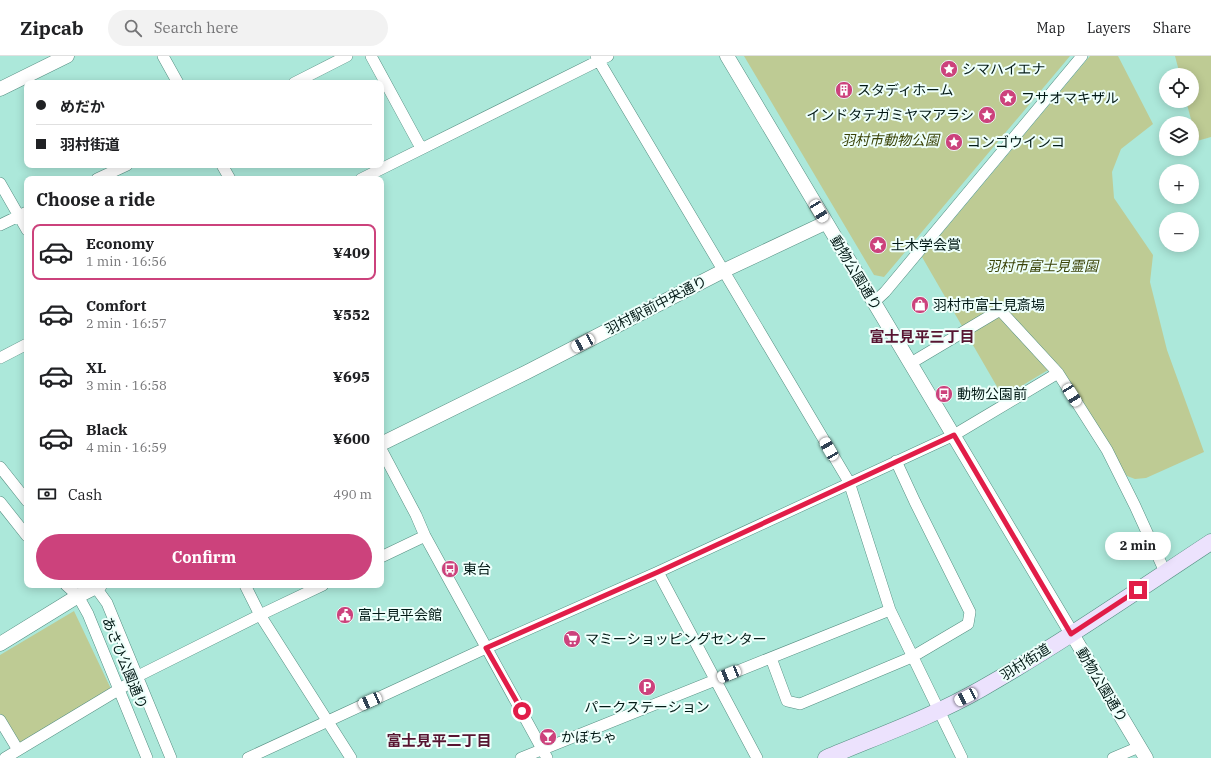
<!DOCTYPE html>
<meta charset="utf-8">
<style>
:root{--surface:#fff;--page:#f2f2f2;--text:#202124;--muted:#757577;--line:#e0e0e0;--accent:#cc427c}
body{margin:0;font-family:"IBM Plex Serif","Noto Sans JP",serif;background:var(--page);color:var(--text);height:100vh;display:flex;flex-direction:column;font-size:15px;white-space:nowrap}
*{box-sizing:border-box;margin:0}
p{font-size:13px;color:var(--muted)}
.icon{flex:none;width:22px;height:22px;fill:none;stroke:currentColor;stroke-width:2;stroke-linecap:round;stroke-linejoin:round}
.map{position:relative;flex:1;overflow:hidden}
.panel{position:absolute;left:24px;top:120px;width:360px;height:412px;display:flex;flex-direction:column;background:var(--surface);border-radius:8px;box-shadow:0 2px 10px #0003}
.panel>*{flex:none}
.guide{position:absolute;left:24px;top:24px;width:360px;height:88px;border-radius:8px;box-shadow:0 2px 10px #0003;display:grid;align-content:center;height:88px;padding:0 12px;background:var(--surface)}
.buttons{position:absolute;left:1159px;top:12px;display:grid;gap:8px}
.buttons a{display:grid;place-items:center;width:40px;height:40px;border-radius:50%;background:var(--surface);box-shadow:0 2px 10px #0003;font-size:20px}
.end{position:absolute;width:18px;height:18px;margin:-9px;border:5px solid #e11d48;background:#fff;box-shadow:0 0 0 2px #fff}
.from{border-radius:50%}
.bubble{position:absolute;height:28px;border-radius:14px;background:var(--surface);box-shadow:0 2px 10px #0003;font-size:13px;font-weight:700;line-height:28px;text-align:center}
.car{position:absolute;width:12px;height:24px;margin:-12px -6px;border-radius:5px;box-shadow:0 0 3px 1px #0007;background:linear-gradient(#fff 24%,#345 0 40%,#fff 0 76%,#345 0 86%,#fff 0)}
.guide b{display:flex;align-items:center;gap:14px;height:38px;font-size:15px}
.guide b+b{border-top:1px solid var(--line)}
.guide i{width:10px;height:10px;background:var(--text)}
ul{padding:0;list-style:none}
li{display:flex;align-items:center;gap:12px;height:56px;margin:0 8px 6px;padding:0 4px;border:2px solid transparent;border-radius:8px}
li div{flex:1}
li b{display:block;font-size:15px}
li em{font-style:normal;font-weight:700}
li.current{border-color:var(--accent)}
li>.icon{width:36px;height:36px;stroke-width:1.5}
h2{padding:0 12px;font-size:18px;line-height:48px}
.pay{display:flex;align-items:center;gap:10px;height:44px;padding:0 12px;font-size:15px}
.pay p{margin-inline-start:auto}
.button{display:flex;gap:8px;margin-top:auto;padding:8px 12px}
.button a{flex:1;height:46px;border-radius:24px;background:var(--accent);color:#fff;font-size:16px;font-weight:700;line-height:46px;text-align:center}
header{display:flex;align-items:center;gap:24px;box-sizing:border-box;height:56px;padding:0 20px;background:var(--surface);border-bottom:1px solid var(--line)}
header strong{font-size:19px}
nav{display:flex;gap:22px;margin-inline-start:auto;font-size:14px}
.search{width:280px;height:36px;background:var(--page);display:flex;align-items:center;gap:10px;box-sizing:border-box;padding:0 14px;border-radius:22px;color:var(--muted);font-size:15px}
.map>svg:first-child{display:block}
</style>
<header>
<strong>Zipcab</strong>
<div class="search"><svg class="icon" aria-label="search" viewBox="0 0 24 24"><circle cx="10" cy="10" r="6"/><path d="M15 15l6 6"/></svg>Search here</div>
<nav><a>Map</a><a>Layers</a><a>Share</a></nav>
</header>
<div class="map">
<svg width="1211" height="702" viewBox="0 0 1211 702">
<rect width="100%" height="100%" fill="#ace8da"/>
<path fill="#becb94" d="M744 0H1070L884 221 874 219Z
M1090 0H1118L1153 68 1121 93 1112 116 1114 142 1153 199 1150 226 1167 294 1204 396 1146 422 1135 423 1127 420 1058 308 1003 341 922 201Z
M1175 0H1211V81L1197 85 1186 45H1192V19H1180Z
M74 555 112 635 18 688 0 658V599Z"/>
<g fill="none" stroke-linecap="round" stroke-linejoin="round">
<defs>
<path id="minor" d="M163 0 178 27
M371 0 421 92
M596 0 849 426 890 554 962 702
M294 27 347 0
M222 109 230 123
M97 123 127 109
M361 123 608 0
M0 127 27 174
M0 169 27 156
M873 247 885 236 1082 0
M0 302 27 288
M911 307 1000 254 1058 317 1107 394 1135 450 1165 516
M381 393 416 459 425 480 547 702
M0 411 27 445
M0 446 27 480
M381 501 425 480
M658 516 757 702
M66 529 78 540 88 558 147 702
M94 529 107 547 171 702
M245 529 260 559 351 702
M771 602 787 645 800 648 912 601 968 568 970 556 915 446 896 405
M0 664 18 694
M5 702 128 628 138 620 260 559 323 529
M248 702 486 592 658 516 954 379 1058 317
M521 702 890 554
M1113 702 1139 691"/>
<path id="tertiary" d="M727 0C866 235 1007 467 1146 702
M0 33 67 0
M381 388 527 316 723 215 825 167
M0 588 78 540 100 529"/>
<path id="secondary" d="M826 702C878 680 932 661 981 633 1060 588 1135 536 1211 486"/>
</defs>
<use href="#minor" stroke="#558f82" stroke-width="12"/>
<use href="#tertiary" stroke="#558f82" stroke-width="15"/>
<use href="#secondary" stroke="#558f82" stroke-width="17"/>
<use href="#minor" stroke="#fff" stroke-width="11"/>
<use href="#tertiary" stroke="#fff" stroke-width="14"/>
<use href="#secondary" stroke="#ece2fd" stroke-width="16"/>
</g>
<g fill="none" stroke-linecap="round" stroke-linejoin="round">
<path stroke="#e11d48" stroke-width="5" d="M522 655 486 592 658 516 954 379 1071 578 1138 534"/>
</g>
<defs>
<symbol id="sight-disc" viewBox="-11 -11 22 22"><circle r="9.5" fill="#cc427c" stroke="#eefffb"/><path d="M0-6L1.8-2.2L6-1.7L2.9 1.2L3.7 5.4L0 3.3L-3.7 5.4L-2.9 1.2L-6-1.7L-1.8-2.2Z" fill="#fff"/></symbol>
<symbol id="building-disc" viewBox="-11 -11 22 22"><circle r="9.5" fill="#cc427c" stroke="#eefffb"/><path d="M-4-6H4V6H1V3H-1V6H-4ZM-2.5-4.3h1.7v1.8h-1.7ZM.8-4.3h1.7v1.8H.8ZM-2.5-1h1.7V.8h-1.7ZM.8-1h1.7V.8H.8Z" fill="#fff"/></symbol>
<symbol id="shop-disc" viewBox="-11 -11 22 22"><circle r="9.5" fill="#cc427c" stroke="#eefffb"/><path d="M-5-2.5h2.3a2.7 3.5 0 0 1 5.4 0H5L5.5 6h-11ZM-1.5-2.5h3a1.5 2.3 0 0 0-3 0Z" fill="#fff"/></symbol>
<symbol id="bus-disc" viewBox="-11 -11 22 22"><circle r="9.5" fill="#cc427c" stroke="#eefffb"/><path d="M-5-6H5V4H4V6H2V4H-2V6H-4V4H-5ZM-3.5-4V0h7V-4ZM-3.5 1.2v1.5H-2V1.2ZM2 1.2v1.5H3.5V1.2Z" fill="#fff"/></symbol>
<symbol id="civic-disc" viewBox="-11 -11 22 22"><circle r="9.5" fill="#cc427c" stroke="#eefffb"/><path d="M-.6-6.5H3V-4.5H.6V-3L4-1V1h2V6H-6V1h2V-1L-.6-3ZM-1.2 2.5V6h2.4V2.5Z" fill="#fff"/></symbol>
<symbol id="supermarket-disc" viewBox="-11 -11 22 22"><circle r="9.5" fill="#cc427c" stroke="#eefffb"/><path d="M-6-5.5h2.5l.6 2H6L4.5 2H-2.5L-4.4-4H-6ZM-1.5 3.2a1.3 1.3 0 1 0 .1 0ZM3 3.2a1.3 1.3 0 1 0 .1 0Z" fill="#fff"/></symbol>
<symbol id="parking-disc" viewBox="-11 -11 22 22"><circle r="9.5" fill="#cc427c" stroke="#eefffb"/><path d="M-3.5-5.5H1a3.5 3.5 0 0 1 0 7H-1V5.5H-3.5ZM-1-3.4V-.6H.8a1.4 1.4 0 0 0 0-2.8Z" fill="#fff"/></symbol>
<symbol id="bar-disc" viewBox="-11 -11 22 22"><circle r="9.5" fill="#cc427c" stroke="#eefffb"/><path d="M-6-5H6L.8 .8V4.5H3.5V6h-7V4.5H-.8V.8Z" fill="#fff"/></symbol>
</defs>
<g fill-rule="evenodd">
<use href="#sight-disc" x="939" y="3" width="20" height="20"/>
<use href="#building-disc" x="834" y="24" width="20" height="20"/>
<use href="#sight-disc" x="998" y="32" width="20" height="20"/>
<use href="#sight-disc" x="977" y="49" width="20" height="20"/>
<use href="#sight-disc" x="944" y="76" width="20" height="20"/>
<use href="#sight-disc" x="868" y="179" width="20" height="20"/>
<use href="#shop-disc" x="910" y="239" width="20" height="20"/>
<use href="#bus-disc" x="934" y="328" width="20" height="20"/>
<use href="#bus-disc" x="440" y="503" width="20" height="20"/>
<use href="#civic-disc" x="335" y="549" width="20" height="20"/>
<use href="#supermarket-disc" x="562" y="573" width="20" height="20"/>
<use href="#parking-disc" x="637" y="621" width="20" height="20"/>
<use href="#bar-disc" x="538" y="671" width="20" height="20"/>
</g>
<g text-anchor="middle" stroke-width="4" stroke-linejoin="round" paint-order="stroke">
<g font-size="14" fill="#021915" stroke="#eefffb" text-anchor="start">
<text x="962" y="18">シマハイエナ</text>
<text x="857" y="39">スタディホーム</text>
<text x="1021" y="47">フサオマキザル</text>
<text x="974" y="64" text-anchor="end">インドタテガミヤマアラシ</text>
<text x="967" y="91">コンゴウインコ</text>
<text x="891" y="194">土木学会賞</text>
<text x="933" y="254">羽村市富士見斎場</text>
<text x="957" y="343">動物公園前</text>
<text x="463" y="518">東台</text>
<text x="358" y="564">富士見平会館</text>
<text x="585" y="588">マミーショッピングセンター</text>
<text x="647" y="656" text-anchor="middle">パークステーション</text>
<text x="561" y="686">かぼちゃ</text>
</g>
<g font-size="14" font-style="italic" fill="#3a4307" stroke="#eefffb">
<text x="890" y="89">羽村市動物公園</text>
<text x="1042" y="215">羽村市富士見霊園</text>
</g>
<g font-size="14" fill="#021915" stroke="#eefffb">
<text transform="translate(856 217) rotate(59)" y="5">動物公園通り</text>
<text transform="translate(656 249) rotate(-27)" y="5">羽村駅前中央通り</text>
<text transform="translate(1025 606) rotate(-32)" y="5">羽村街道</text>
<text transform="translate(125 607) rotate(68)" y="5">あさひ公園通り</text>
<text transform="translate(1102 629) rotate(59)" y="5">動物公園通り</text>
</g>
<g font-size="15" font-weight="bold" fill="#571531" stroke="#eefffb">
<text x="922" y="286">富士見平三丁目</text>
<text x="439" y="690">富士見平二丁目</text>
</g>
</g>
</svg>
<div class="buttons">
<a><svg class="icon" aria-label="locate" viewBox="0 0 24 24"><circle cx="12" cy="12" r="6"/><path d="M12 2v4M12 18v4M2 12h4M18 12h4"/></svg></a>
<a><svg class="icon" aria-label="layers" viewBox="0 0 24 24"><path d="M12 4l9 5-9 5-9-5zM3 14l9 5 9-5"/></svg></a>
<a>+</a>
<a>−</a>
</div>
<i class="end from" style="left:522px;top:655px"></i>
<i class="end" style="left:1138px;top:534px"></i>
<div class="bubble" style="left:1105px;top:476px;width:66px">2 min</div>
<i class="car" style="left:819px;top:155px;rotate:149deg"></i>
<i class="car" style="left:583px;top:287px;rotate:242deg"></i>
<i class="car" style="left:1072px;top:339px;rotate:148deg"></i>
<i class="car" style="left:829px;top:393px;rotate:330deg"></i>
<i class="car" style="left:729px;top:618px;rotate:248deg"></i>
<i class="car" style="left:966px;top:641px;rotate:243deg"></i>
<i class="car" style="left:370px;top:645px;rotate:246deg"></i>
<div class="guide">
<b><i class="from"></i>めだか</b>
<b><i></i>羽村街道</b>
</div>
<section class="panel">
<h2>Choose a ride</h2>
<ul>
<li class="current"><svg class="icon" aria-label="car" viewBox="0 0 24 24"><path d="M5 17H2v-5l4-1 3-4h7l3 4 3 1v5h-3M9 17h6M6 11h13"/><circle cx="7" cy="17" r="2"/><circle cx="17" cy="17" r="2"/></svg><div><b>Economy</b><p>1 min · 16:56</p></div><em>¥409</em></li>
<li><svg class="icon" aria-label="car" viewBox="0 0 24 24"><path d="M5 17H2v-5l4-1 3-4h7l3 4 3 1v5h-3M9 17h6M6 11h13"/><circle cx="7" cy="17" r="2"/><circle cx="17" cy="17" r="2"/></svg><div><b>Comfort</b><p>2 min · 16:57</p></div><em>¥552</em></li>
<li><svg class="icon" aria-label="car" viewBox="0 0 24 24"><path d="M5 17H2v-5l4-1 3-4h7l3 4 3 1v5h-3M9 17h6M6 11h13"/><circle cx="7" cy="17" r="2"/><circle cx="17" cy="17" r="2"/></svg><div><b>XL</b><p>3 min · 16:58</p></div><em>¥695</em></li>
<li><svg class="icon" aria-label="car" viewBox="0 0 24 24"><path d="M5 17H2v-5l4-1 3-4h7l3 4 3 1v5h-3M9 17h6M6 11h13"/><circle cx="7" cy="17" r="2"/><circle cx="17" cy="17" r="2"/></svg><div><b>Black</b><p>4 min · 16:59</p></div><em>¥600</em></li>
</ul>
<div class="pay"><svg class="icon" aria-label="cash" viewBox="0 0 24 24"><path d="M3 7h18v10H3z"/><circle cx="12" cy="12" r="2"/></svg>Cash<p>490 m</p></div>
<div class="button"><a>Confirm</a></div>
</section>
</div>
